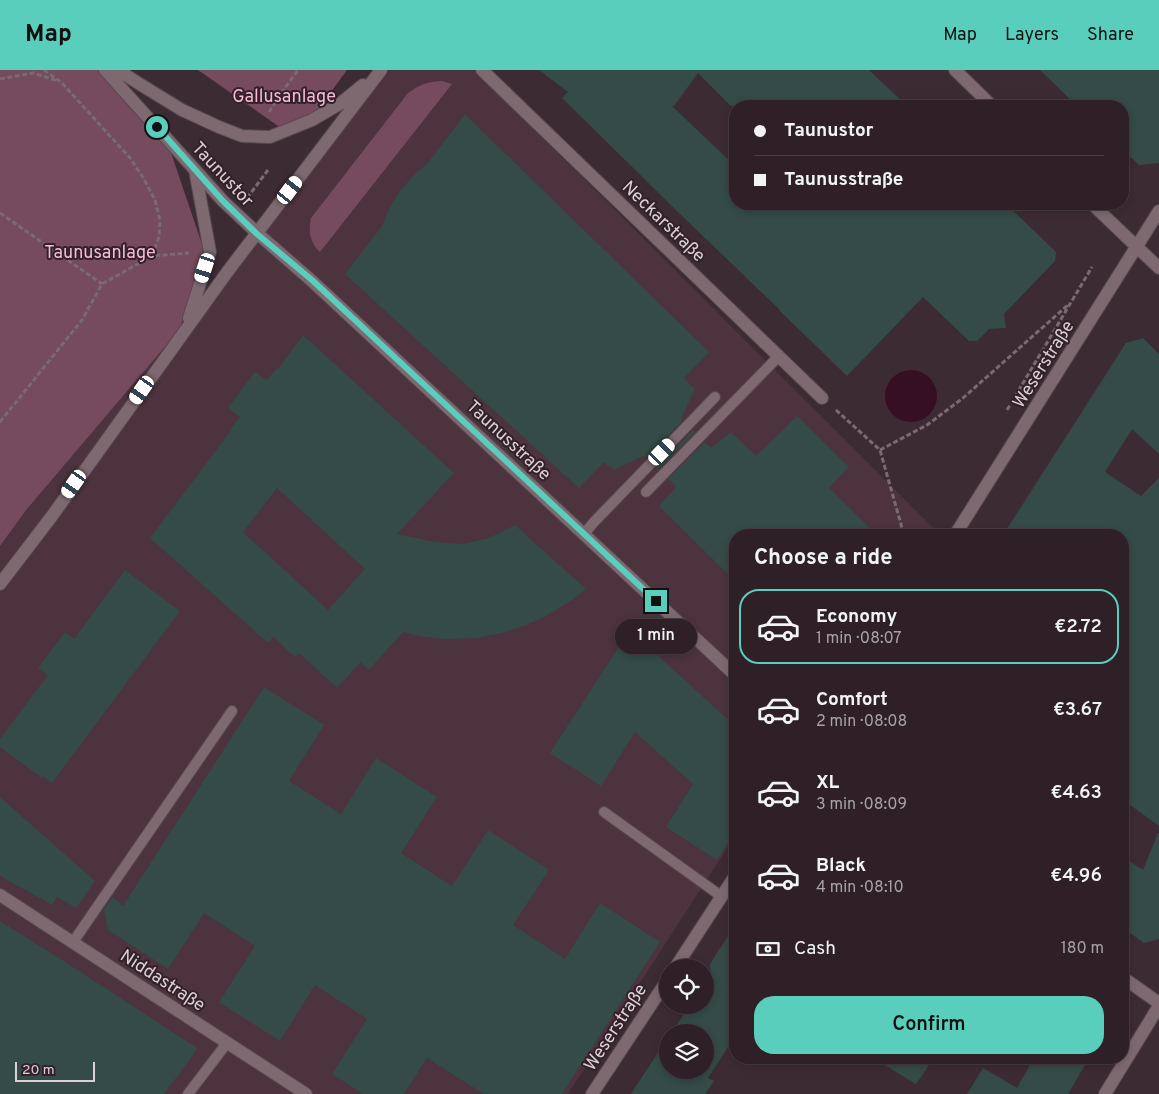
<!DOCTYPE html>
<meta charset="utf-8">
<style>
:root{--surface:#2e2026;--page:#36282e;--text:#f1f3f6;--muted:#a7a3a7;--line:#493e43;--accent:#5acebd}
body{margin:0;font-family:Overpass,sans-serif;background:var(--page);color:var(--text);height:100vh;display:flex;flex-direction:column;font-size:19px;white-space:nowrap}
*{box-sizing:border-box;margin:0}
p{font-size:16px;color:var(--muted)}
.icon{flex:none;width:28px;height:28px;fill:none;stroke:currentColor;stroke-width:2;stroke-linecap:round;stroke-linejoin:round}
.map{position:relative;flex:1;overflow:hidden}
.panel{position:absolute;left:729px;top:459px;width:400px;height:535px;display:flex;flex-direction:column;background:var(--surface);border-radius:20px;box-shadow:0 2px 8px #0003,0 0 0 1px var(--line)}
.panel>*{flex:none}
.top-card{position:absolute;left:729px;top:30px;width:400px;height:110px;border-radius:20px;box-shadow:0 2px 8px #0003,0 0 0 1px var(--line);display:grid;align-content:center;height:110px;padding:0 25px;background:var(--surface)}
.fabs{position:absolute;left:659px;top:889px;display:grid;gap:10px}
.fabs a{display:grid;place-items:center;width:55px;height:55px;border-radius:50%;background:var(--surface);box-shadow:0 2px 8px #0003,0 0 0 1px var(--line);font-size:25px}
.scale{position:absolute;left:15px;bottom:12px;width:80px;box-sizing:border-box;padding-left:5px;border:2px solid #dcd0d5;border-top:0;font-size:14px;line-height:18px;white-space:nowrap;color:#dcd0d5;-webkit-text-stroke:4px #332129;paint-order:stroke}
.end{position:absolute;width:22px;height:22px;margin:-11px;border:6px solid #5acebd;background:#111;box-shadow:0 0 0 2px #111}
.from{border-radius:50%}
.bubble{position:absolute;height:35px;border-radius:18px;background:var(--surface);box-shadow:0 2px 8px #0003,0 0 0 1px var(--line);font-size:16px;font-weight:600;line-height:35px;text-align:center}
.car{position:absolute;width:15px;height:30px;margin:-15px -8px;border-radius:6px;box-shadow:0 0 4px 1px #0007;background:linear-gradient(#fff 24%,#345 0 40%,#fff 0 76%,#345 0 86%,#fff 0)}
.top-card b{display:flex;align-items:center;gap:18px;height:48px;font-size:19px}
.top-card b+b{border-top:1px solid var(--line)}
.top-card i{width:12px;height:12px;background:var(--text)}
ul{padding:0;list-style:none}
li{display:flex;align-items:center;gap:15px;height:75px;margin:0 10px 8px;padding:0 15px;border:2px solid transparent;border-radius:20px}
li div{flex:1}
li b{display:block;font-size:19px}
li em{font-style:normal;font-weight:600}
li.on{border-color:var(--accent)}
li>.icon{width:45px;height:45px;stroke-width:1.5}
h2{padding:0 25px;font-size:22px;line-height:60px}
.pay{display:flex;align-items:center;gap:12px;height:55px;padding:0 25px;font-size:19px}
.pay p{margin-inline-start:auto}
.cta{display:flex;gap:10px;margin-top:auto;padding:10px 25px}
.cta a{flex:1;height:58px;border-radius:20px;background:var(--accent);color:#111;font-size:20px;font-weight:600;line-height:58px;text-align:center}
header{display:flex;align-items:center;gap:30px;box-sizing:border-box;height:70px;padding:0 25px;background:var(--accent);color:#111}
header strong{font-size:24px}
nav{display:flex;gap:28px;margin-inline-start:auto;font-size:18px}
.map>svg:first-child{display:block}
</style>
<header>
<strong>Map</strong>
<nav><a>Map</a><a>Layers</a><a>Share</a></nav>
</header>
<div class="map">
<svg width="1159" height="1024" viewBox="0 0 1159 1024">
<rect width="100%" height="100%" fill="#3d2b33"/>
<path fill="#4c333e" d="M383 0H475L934 459 930 465H735V766L568 1024H0V476L27 439 180 259Z"/>
<path fill="#764b5e" d="M0 0H105L167 71 204 180 180 259 27 439 0 476Z
M198 0H347L316 42 281 58Z
M442 11 452 14 320 182C310 173 308 161 311 148L408 23C421 14 426 12 442 11Z"/>
<path fill="#370f24" d="M885 326a26 26 0 1 1 52 0a26 26 0 1 1-52 0Z"/>
<path fill="#344b47" fill-rule="evenodd" d="M539 0H869L907 36H731L698 3 674 36H672L735 96V134H1006L1056 182 1055 191 1004 244 1006 258 989 259 977 271H969L923 227 847 306 779 240H780L680 144 562 28 568 22Z
M1040 0H1159V93L1139 95 1122 79V36H1077Z
M465 44 709 282 684 308 695 319 681 349 683 350 646 388 644 386 614 400 604 392 579 418 345 204 382 156 388 141 399 122 416 103 427 94Z
M303 265 454 403 397 464 435 472 463 474 489 468 515 455 586 519 572 530 544 547 524 556 502 563 476 568 443 569 419 566 403 562 369 600 361 592 337 618 299 583 295 587 273 567 268 573 150 468 232 359 231 358 240 347 228 338 239 323 255 302 267 310 276 299 277 300ZM277 418 365 499 328 540 243 462Z
M1143 268 1159 284V384L1132 359 1105 402 1141 426 1159 408V756L1122 729V465H1003L1126 273Z
M797 346 849 397 829 418 877 465H735V511L659 436 676 417 668 409 705 372 711 378 731 362 756 386Z
M693 360 695 362 658 400 656 398Z
M125 500 180 541 52 713 42 706V708L0 677V669L48 605 38 598 65 562 74 569Z
M630 560 735 656V761L717 790 666 757 693 714 635 662 601 716 550 683Z
M264 617 324 655 289 711 341 744 376 688 437 727 401 783 452 816 488 760 549 800 513 855 565 889 600 833 660 872 562 1024H484L427 988 404 1024H363L332 1004 367 949 315 915 280 971 219 932 255 876 204 843 168 899 108 860 104 839 113 827 123 836Z
M0 727 95 811 76 838 57 827 52 835 0 806Z
M1158 763H1159V869L1144 873 1122 857V786L1143 800Z
M0 851 56 886 197 978 191 988 164 1024H0Z
M735 855V966L708 1008 714 1011 705 1024H631L668 967V1000H705V962H672L690 935H705V912L710 904V894Z
M873 988H934L916 1014Z
M1034 988H1089L1068 1024H967L983 998 1017 1018Z"/>
<g fill="none" stroke-linecap="round" stroke-linejoin="round">
<defs>
<path id="lane" d="M646 422 779 286
M584 464 594 452 715 327
M604 742 721 826
M73 872 232 641
M188 1024 227 973"/>
<path id="street" d="M482 0 822 328
M955 0 992 36
M1092 134 1159 198
M955 465 1159 141
M0 825 306 1024
M675 898 735 806
M592 1024 668 909
M1105 1024 1159 936"/>
<path id="secondary" d="M105 0 223 131 257 163 312 211 735 605
M118 0 138 13 182 40 219 57 242 66 270 67 312 50 341 33 363 15
M189 248 210 182 195 100
M0 514 52 446 228 201 381 0
M1122 907 1159 933"/>
</defs>
<use href="#lane" stroke="#58484f" stroke-width="12"/>
<use href="#street" stroke="#58484f" stroke-width="14"/>
<use href="#secondary" stroke="#58484f" stroke-width="14"/>
<path stroke="#7a6a71" stroke-width="3" stroke-dasharray="5 2.5" stroke-linecap="butt" d="M44 0 61 12 130 88 144 109 155 130 160 150 159 167 152 186
M0 9 33 3 58 11
M269 42 282 22 298 0
M247 128 268 100
M0 143 102 214
M836 340 880 380 904 465
M1007 340 1092 197
M0 352 82 250 102 214 152 186 189 183
M880 380 927 355 963 328 1069 234"/>
<use href="#lane" stroke="#7e6971" stroke-width="10"/>
<use href="#street" stroke="#7e6971" stroke-width="12"/>
<use href="#secondary" stroke="#7e6971" stroke-width="12"/>
</g>
<g fill="none" stroke-linecap="round" stroke-linejoin="round">
<path stroke="#5acebd" stroke-width="6" d="M157 57 223 131 257 164 312 210 656 531"/>
</g>
<g text-anchor="middle" stroke-width="4" stroke-linejoin="round" paint-order="stroke">
<g font-size="18" fill="#f8bad4" stroke="#332129">
<text x="284" y="32">Gallusanlage</text>
<text x="100" y="188">Taunusanlage</text>
</g>
<g font-size="18" fill="#dcd0d5" stroke="#332129">
<text transform="translate(223 104) rotate(47)" y="6">Taunustor</text>
<text transform="translate(664 151) rotate(44)" y="6">Neckarstraße</text>
<text transform="translate(1043 294) rotate(-58)" y="6">Weserstraße</text>
<text transform="translate(509 370) rotate(43)" y="6">Taunusstraße</text>
<text transform="translate(163 910) rotate(33)" y="6">Niddastraße</text>
<text transform="translate(615 957) rotate(-57)" y="6">Weserstraße</text>
</g>
</g>
</svg>
<div class="fabs">
<a><svg class="icon" aria-label="locate" viewBox="0 0 24 24"><circle cx="12" cy="12" r="6"/><path d="M12 2v4M12 18v4M2 12h4M18 12h4"/></svg></a>
<a><svg class="icon" aria-label="layers" viewBox="0 0 24 24"><path d="M12 4l9 5-9 5-9-5zM3 14l9 5 9-5"/></svg></a>
</div>
<div class="scale">20 m</div>
<i class="end from" style="left:157px;top:57px"></i>
<i class="end" style="left:656px;top:531px"></i>
<div class="bubble" style="left:615px;top:549px;width:82px">1 min</div>
<i class="car" style="left:290px;top:120px;rotate:37deg"></i>
<i class="car" style="left:205px;top:198px;rotate:198deg"></i>
<i class="car" style="left:142px;top:320px;rotate:215deg"></i>
<i class="car" style="left:662px;top:382px;rotate:44deg"></i>
<i class="car" style="left:74px;top:414px;rotate:215deg"></i>
<div class="top-card">
<b><i class="from"></i>Taunustor</b>
<b><i></i>Taunusstraße</b>
</div>
<section class="panel">
<h2>Choose a ride</h2>
<ul>
<li class="on"><svg class="icon" aria-label="car" viewBox="0 0 24 24"><path d="M5 17H2v-5l4-1 3-4h7l3 4 3 1v5h-3M9 17h6M6 11h13"/><circle cx="7" cy="17" r="2"/><circle cx="17" cy="17" r="2"/></svg><div><b>Economy</b><p>1 min · 08:07</p></div><em>€2.72</em></li>
<li><svg class="icon" aria-label="car" viewBox="0 0 24 24"><path d="M5 17H2v-5l4-1 3-4h7l3 4 3 1v5h-3M9 17h6M6 11h13"/><circle cx="7" cy="17" r="2"/><circle cx="17" cy="17" r="2"/></svg><div><b>Comfort</b><p>2 min · 08:08</p></div><em>€3.67</em></li>
<li><svg class="icon" aria-label="car" viewBox="0 0 24 24"><path d="M5 17H2v-5l4-1 3-4h7l3 4 3 1v5h-3M9 17h6M6 11h13"/><circle cx="7" cy="17" r="2"/><circle cx="17" cy="17" r="2"/></svg><div><b>XL</b><p>3 min · 08:09</p></div><em>€4.63</em></li>
<li><svg class="icon" aria-label="car" viewBox="0 0 24 24"><path d="M5 17H2v-5l4-1 3-4h7l3 4 3 1v5h-3M9 17h6M6 11h13"/><circle cx="7" cy="17" r="2"/><circle cx="17" cy="17" r="2"/></svg><div><b>Black</b><p>4 min · 08:10</p></div><em>€4.96</em></li>
</ul>
<div class="pay"><svg class="icon" aria-label="cash" viewBox="0 0 24 24"><path d="M3 7h18v10H3z"/><circle cx="12" cy="12" r="2"/></svg>Cash<p>180 m</p></div>
<div class="cta"><a>Confirm</a></div>
</section>
</div>
